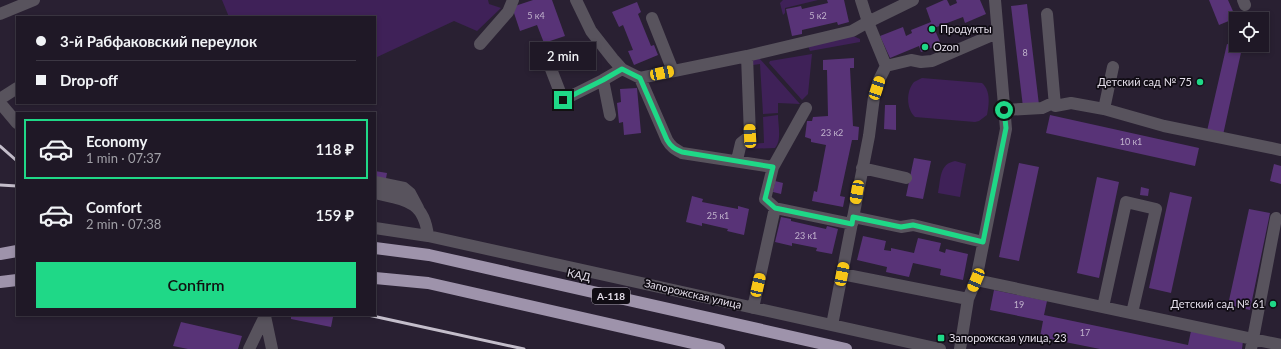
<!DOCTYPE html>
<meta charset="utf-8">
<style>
:root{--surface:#1f1826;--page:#27212e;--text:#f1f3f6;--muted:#a1a0a7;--line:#3c3743;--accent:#1fd887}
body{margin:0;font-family:Lato,sans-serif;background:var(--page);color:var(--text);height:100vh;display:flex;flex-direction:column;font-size:15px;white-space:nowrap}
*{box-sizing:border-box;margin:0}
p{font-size:13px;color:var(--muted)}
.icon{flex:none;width:22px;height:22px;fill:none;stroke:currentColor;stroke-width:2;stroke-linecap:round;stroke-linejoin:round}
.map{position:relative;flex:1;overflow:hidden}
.panel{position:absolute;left:16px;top:112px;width:360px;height:204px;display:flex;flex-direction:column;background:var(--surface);border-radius:0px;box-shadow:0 2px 6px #0003,0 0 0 1px var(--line)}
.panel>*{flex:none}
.banner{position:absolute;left:16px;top:16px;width:360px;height:88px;border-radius:0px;box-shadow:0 2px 6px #0003,0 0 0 1px var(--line);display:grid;align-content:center;height:88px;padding:0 20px;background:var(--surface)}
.controls{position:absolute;left:1229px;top:12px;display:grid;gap:8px}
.controls a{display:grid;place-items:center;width:40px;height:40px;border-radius:0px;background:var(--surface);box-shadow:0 2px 6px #0003,0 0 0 1px var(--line);font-size:20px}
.end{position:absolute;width:18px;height:18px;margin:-9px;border:5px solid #1fd887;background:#111;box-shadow:0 0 0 2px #111}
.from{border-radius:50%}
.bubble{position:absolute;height:28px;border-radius:0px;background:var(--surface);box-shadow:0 2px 6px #0003,0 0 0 1px var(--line);font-size:13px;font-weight:600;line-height:28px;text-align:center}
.car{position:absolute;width:12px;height:24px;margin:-12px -6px;border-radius:5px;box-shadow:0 0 3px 1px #0007;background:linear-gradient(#f5c518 24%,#345 0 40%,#f5c518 0 76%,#345 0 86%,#f5c518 0)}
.banner b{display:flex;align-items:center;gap:14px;height:38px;font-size:15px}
.banner b+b{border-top:1px solid var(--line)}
.banner i{width:10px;height:10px;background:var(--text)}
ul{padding:7px 0 0;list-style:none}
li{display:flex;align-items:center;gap:12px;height:60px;margin:0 8px 6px;padding:0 12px;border:2px solid transparent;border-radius:0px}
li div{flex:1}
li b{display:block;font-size:15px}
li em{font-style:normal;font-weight:600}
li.on{border-color:var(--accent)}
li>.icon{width:36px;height:36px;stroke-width:1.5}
.cta{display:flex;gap:8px;margin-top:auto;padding:8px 20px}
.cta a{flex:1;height:46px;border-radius:0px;background:var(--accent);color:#111;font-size:16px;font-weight:600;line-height:46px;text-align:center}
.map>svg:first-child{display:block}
</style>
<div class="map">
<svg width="1281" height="349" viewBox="0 0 1281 349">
<rect width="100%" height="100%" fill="#292032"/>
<path fill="#3f2158" d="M222 0H488L489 4 501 8 477 31 454 21 375 58V17H229Z
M783 0H818L785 8V13L783 15 780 3Z
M853 36 860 39V42L810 51 808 46Z
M812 54 808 94 802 100 769 63 770 61Z
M759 58 800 104 778 103V113L763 114 760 64 753 65V60Z
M922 78 982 83C991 91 989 104 987 115L979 121 975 122 915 117C906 109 906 91 914 82Z
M778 115C778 125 782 140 775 148L745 149V144L764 143 763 117Z
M955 161 966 164 960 197 938 193C941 179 939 164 955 161Z"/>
<path fill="#583377" d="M533 0H552L565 36 544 43 537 25 520 31 512 7Z
M827 0H844L849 22 838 25 837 22 802 30V34L792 36 786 9 801 6 802 9 828 3Z
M944 0H947L950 6 957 3 956 0H980L986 14 965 23 963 17 934 28 941 44 921 52 919 46 890 58 880 36 903 27 906 36 912 33 911 30 931 22 926 8Z
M1209 0H1228L1236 18 1219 25Z
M637 2 641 12 638 14 651 46 654 45 658 55 634 65 628 51 633 50 623 25 619 27 612 12Z
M1027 4 1039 105 1023 107 1011 6Z
M1227 44 1242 48 1223 135 1207 131Z
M854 58V68H850L853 126 859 127 858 140H852L840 196 845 197 843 207 812 201 814 191 817 192 826 145 811 142V139L805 137 807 121H812L813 117 828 116 827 70H823V60Z
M637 88 641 133 624 135 623 122 619 123 617 103 621 102 620 89Z
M885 105H896V130L884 129Z
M1050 115 1199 148 1195 166 1046 133Z
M914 158 931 161 923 199 906 196Z
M1019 163 1039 167 1019 261 999 257Z
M1274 164 1281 166V184L1270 181Z
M375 171 387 173 383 195 375 193Z
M1097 177 1119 182 1099 278 1077 273Z
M775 181 783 183 781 194 773 192Z
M1141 187 1149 189 1148 196 1140 195Z
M1170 192 1192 197 1171 293 1149 288Z
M692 196 703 199 702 202 738 209V206L749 209 744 235 727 231 728 229 702 223V226L686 222Z
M1249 209 1270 213 1250 310 1228 305Z
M781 217 791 219V221L826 229 827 226 838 229 832 254 816 251 817 248 792 243V246L775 242Z
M863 236 886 241 884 250 891 251V248L914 253 918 238 941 243 939 251 945 253 946 249 968 254 963 280 940 275 941 269 913 263 909 277 886 272 887 267 857 260Z
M994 290 1047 301 1044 315 1188 345 1191 331 1243 341 1242 349H1100L1040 337 1043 321 990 310Z
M291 315H324L333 317 331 327 291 319Z
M181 322 242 336 238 349H188L173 346Z"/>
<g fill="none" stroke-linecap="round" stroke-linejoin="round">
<path stroke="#58535d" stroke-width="12" d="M576 0 591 31 613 59 622 69 640 78 747 56 852 31 868 22 913 0
M861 0 868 22 886 66 911 60 921 62 932 61 997 33
M1243 0 1245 5
M0 14 34 0
M1047 14 1055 106 1071 103 1104 109 1164 126 1281 150
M652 18 673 71
M480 44 508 12 513 0
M544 51 563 100 603 80
M640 78 667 140C671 147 675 149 682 153L773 167 765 199 775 208 852 224
M0 99 17 88
M0 103 17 123
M1104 109 1113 67
M1004 110 1042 108 1055 102
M610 115 603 80 622 69
M737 160 741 143 750 136 747 56
M773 167 806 108
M862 168 906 178
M375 182 404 188 410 193 418 208
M375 193C405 200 424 200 428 236
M853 217 901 227 913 225 983 242
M375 228 428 236 940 349
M842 274 968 299
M976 280 1281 345
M1103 307 1126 202 1156 209 1132 313
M753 308 775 208
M265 316 272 349
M832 325 869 136 874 97 879 80 886 66
M249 349 265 316
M960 349 968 299 976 280 1006 129 995 0
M1251 349 1276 218"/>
<path stroke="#9e93ab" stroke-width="12" d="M375 248 429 255 846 349
M0 254 17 251
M375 278 428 283 719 349
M0 282 17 280"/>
<path stroke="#c4becb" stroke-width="3" d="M0 146 17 161
M0 185 17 186
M368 315 524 349"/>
</g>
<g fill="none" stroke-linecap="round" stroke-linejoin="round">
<path stroke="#1fd887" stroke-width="5" d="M563 100 603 80 622 69 640 78 667 140C671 147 675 149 682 152L773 167 765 199 775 208 852 224 853 217 901 227 913 225 983 242 1006 128 1004 110"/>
</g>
<g fill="#1fd887" stroke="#100c14" stroke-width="1.5">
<circle cx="932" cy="29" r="4"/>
<circle cx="925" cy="47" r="4"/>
<circle cx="1200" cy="82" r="4"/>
<circle cx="1273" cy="304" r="4"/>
<rect x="937" y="334" width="8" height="8" rx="2"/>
</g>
<g text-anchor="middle" stroke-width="3.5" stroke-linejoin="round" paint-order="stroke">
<g font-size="9" fill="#c0b2cc">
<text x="536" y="19">5 к4</text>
<text x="818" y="19">5 к2</text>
<text x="1025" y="56">8</text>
<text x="832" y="136">23 к2</text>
<text x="1131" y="145">10 к1</text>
<text x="718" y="219">25 к1</text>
<text x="806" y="239">23 к1</text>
<text x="1019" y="308">19</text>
<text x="1085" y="336">17</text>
</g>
<rect fill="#100c14" stroke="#a49ea9" stroke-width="1" x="592" y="288" width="38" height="16" rx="3"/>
<g font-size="10" font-weight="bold" fill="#e3dde9">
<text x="611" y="300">А-118</text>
</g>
<g font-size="11" fill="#e3dde9" stroke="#100c14" text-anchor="start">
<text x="940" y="33">Продукты</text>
<text x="933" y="51">Ozon</text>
<text x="1192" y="86" text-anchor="end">Детский сад № 75</text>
<text x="1265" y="308" text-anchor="end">Детский сад № 61</text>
<text x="949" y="342">Запорожская улица, 23</text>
</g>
<g font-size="11" fill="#e3dde9" stroke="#100c14">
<text transform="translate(579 275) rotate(13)" y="4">КАД</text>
<text transform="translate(693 294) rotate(13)" y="4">Запорожская улица</text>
</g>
</g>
</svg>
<div class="controls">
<a><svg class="icon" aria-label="locate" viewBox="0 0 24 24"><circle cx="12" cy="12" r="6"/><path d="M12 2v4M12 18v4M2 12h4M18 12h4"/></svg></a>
</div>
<i class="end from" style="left:1004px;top:110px"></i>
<i class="end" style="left:563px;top:100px"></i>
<div class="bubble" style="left:530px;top:42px;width:66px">2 min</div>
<i class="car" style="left:662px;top:73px;rotate:78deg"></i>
<i class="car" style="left:877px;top:88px;rotate:18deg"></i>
<i class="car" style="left:750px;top:136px;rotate:357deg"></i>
<i class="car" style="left:857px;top:192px;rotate:190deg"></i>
<i class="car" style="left:842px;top:274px;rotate:11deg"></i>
<i class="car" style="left:976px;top:280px;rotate:203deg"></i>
<i class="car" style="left:758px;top:285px;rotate:13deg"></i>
<div class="banner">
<b><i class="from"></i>3-й Рабфаковский переулок</b>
<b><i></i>Drop-off</b>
</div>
<section class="panel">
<ul>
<li class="on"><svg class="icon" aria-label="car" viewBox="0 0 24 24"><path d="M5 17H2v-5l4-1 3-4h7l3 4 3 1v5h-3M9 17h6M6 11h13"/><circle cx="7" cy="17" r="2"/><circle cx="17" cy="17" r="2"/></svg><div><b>Economy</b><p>1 min · 07:37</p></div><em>118 ₽</em></li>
<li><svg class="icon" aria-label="car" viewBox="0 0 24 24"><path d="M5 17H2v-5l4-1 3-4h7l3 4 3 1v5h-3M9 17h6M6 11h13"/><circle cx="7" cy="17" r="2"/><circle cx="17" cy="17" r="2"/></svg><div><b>Comfort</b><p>2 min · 07:38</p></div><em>159 ₽</em></li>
</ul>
<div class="cta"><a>Confirm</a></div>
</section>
</div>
